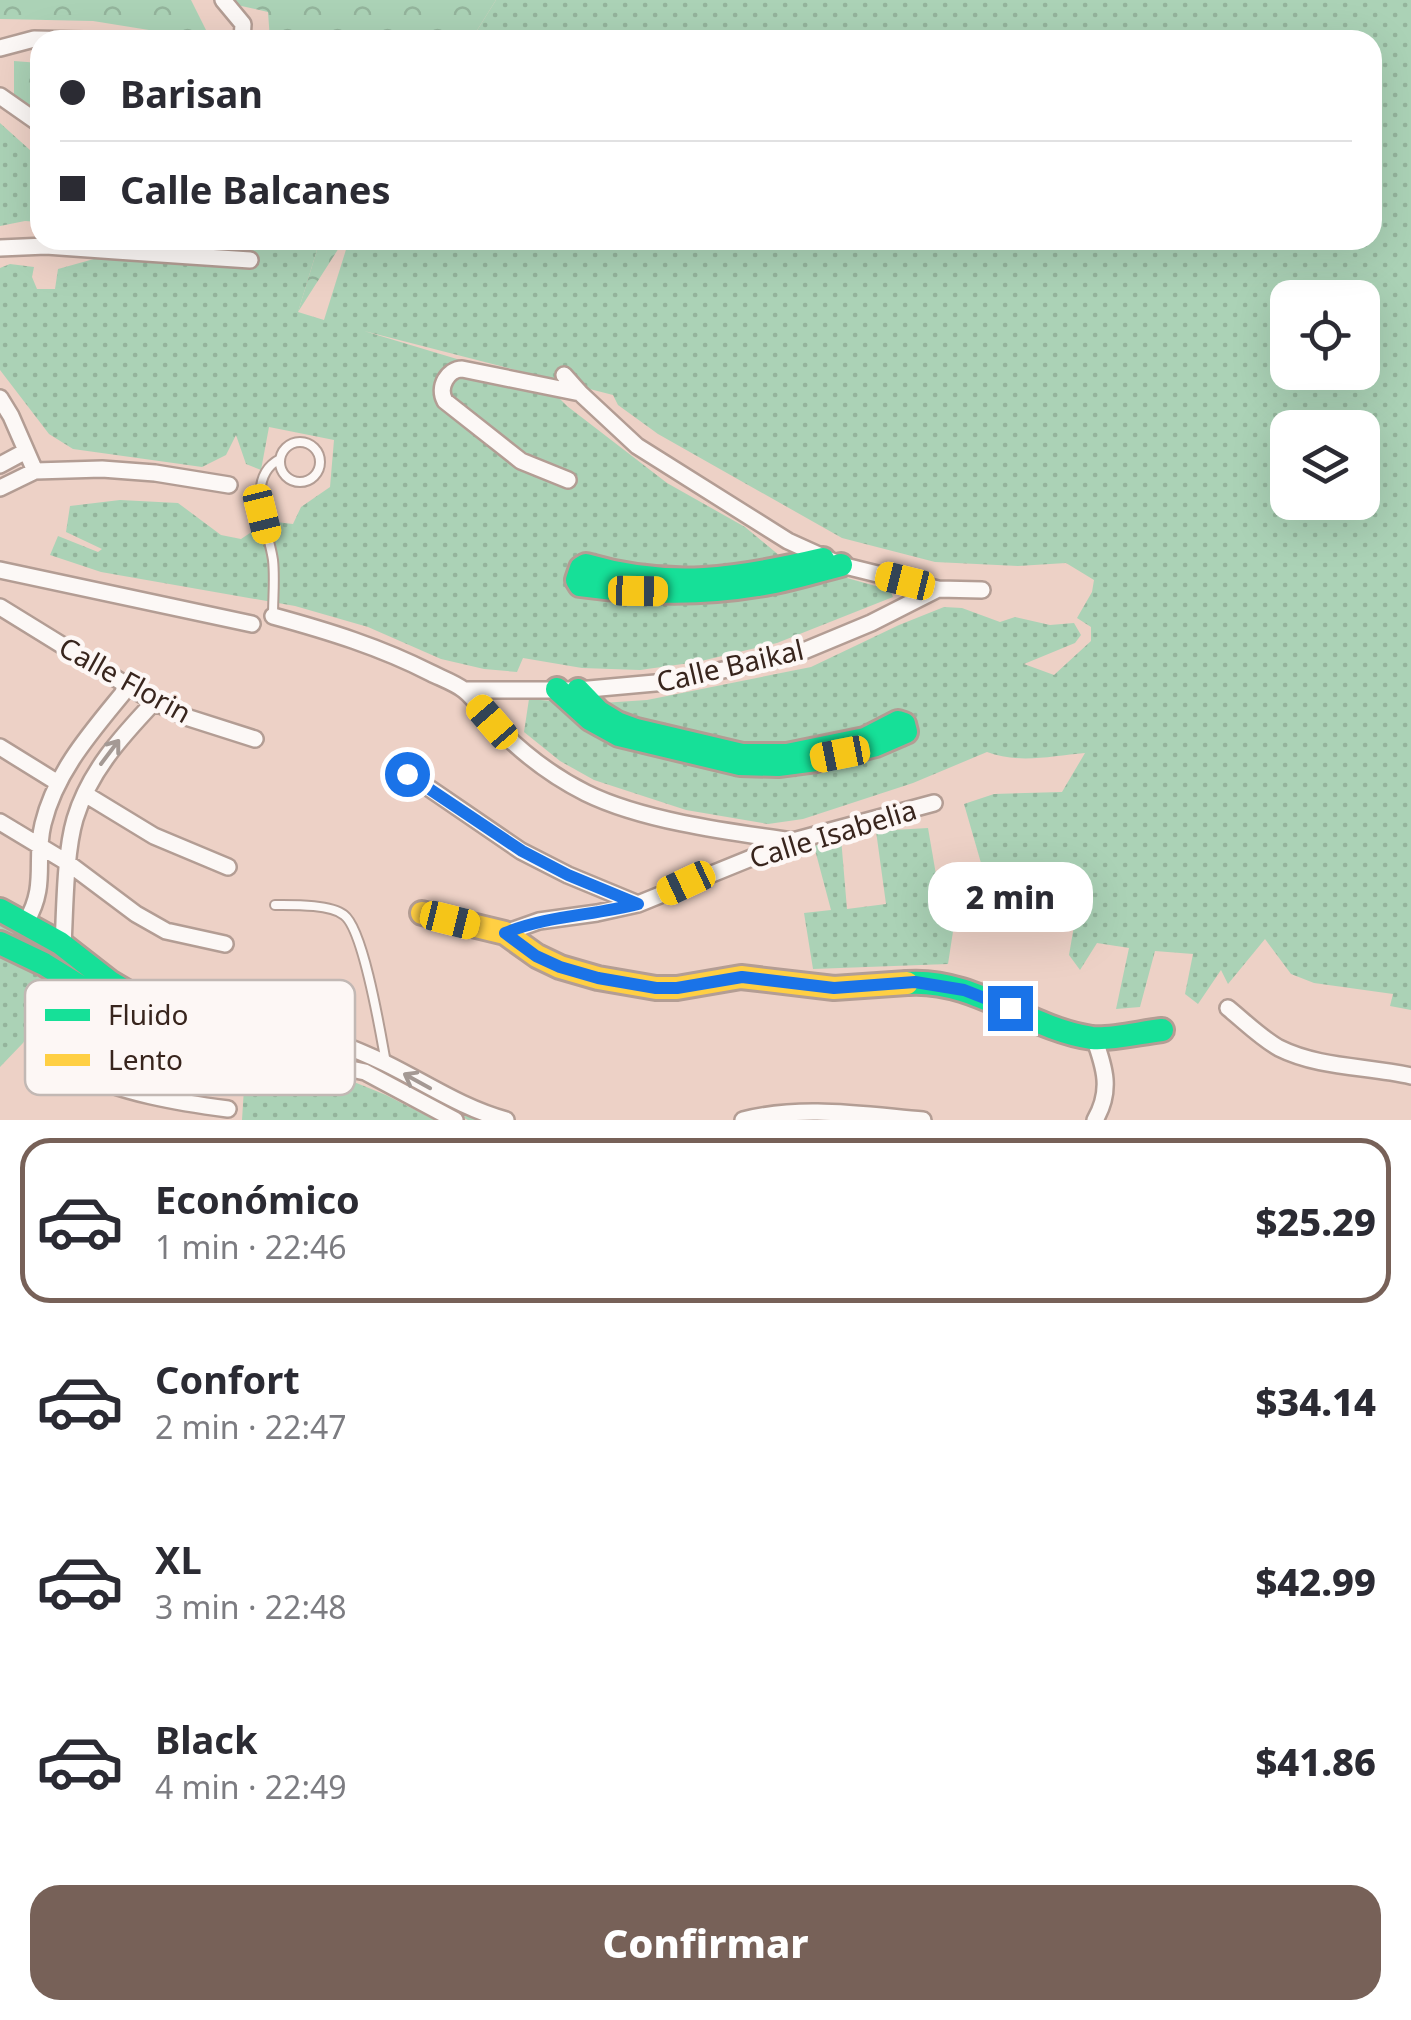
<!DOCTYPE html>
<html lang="es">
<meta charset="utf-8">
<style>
:root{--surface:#fff;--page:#f7f7f7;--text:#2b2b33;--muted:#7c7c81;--line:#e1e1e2;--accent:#776158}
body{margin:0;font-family:"Noto Sans",sans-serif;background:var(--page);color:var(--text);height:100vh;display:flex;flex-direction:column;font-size:38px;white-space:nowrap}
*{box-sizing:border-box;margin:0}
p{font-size:32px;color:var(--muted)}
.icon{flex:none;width:55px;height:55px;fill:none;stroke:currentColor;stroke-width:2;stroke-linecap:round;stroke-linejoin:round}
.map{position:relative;height:1120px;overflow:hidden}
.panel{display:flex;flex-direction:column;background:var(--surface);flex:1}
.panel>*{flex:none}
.banner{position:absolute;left:30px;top:30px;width:1352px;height:220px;border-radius:30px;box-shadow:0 10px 40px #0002;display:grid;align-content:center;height:220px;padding:0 30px;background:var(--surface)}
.buttons{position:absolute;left:1270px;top:280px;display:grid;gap:20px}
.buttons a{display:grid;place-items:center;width:110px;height:110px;border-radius:20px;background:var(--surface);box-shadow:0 10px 40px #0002;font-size:50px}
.end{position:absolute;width:45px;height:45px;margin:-22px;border:12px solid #1a73e8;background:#fff;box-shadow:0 0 0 5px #fff}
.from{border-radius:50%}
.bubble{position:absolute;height:70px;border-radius:30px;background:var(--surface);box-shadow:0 10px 40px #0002;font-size:32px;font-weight:800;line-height:70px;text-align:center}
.car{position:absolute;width:30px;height:60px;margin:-30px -15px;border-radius:12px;box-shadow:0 0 8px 2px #0007;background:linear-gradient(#f5c518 24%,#345 0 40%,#f5c518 0 76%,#345 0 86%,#f5c518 0)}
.banner b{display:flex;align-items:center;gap:35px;height:95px;font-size:38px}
.banner b+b{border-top:2px solid var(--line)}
.banner i{width:25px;height:25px;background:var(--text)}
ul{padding:18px 0 0;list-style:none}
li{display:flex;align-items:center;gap:30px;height:165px;margin:0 20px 15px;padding:0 10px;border:5px solid transparent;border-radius:30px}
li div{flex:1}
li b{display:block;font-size:38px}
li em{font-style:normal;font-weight:800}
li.current{border-color:var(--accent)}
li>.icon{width:90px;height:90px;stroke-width:1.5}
.action{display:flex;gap:20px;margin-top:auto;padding:20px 30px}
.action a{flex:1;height:115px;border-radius:30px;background:var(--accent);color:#fff;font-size:40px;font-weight:800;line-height:115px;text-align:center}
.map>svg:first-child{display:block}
</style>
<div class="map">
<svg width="1411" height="1120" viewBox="0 0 1411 1120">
<defs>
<pattern id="grass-dots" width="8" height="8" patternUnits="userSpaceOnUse" patternTransform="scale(2.5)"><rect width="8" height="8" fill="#abd2b6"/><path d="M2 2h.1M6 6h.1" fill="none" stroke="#94b49c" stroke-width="1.8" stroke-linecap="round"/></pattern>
<pattern id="forest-crowns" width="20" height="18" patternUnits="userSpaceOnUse" patternTransform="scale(2.5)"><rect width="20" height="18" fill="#abd2b6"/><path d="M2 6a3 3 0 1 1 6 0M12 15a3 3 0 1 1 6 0" fill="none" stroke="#94b49c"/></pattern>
</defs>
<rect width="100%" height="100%" fill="#edd1c6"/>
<path fill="url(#grass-dots)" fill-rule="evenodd" d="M496 0H1411V1010L1390 1006 1393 994 1314 983 1291 974 1265 939 1228 984 1221 970 1198 1004 1185 994 1193 954 1155 951 1140 1007 1116 1009 1129 948 1097 943 1080 970 1069 955 1074 926 1052 917 1060 890 998 865 983 870 964 804 994 794 1062 792 1085 753C1052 756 1018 764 987 752L913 783 803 819 768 824 686 810 594 780 560 761 524 732 529 699 587 704 647 700 811 667 899 625 944 607 962 608 1000 622 1015 617 1050 625 1074 623 1081 635 1075 643 1024 664 1054 675 1091 641V627L1077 618 1092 592 1094 580 1066 563 1018 566 935 562 842 538 658 434 618 405 613 395 364 331 547 386 567 406 667 483 745 527 786 561 890 590 893 597 777 643 697 662 640 670 582 668 523 658 517 672 484 669 441 659 368 627 295 606 101 572 50 555 58 536 98 552 102 549 66 532 70 506 120 500 178 503 221 535 241 539 268 521 293 524 301 507 330 487 334 440 269 427 261 470 246 464 236 435 226 455 202 467 73 449 49 434 0 370V268L10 264 34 267 32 277 37 289H55L58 269 137 247 239 252 258 240H320L298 312 324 320 349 240H1372V40H471ZM1288 298H1362V372H1288ZM1288 428H1362V502H1288Z
M0 123 40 159V222L25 221 0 226Z
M928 828 940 898 958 899 948 964 813 969 804 913 831 910 814 846 841 838 847 909 886 904 876 831Z
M0 918 76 963 224 1022 223 1032 182 1027 0 934Z
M0 957 58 986 23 1043 0 1067Z
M281 1030C317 1042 351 1054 385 1071 418 1087 450 1107 485 1120H468L358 1064 329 1056 276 1047 271 1041 272 1035Z
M246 1056 322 1069 386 1095 435 1120H242Z"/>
<path fill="url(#forest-crowns)" d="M0 0H191L211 40 93 21 0 19Z
M234 0H496L471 40H270L268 12 237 5Z
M14 61 40 63V135L14 105Z
M131 240H258L239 252 137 247Z
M320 240H344L298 312Z"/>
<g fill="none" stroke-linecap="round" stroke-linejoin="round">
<defs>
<path id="lane" d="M280 462a20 20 0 1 1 40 0a20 20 0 1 1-40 0Z
M273 616C273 598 275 578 273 560 269 530 243 478 280 459
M275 905C293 905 330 904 344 915 364 930 381 1036 386 1063"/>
<path id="street" d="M223 0 243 24 242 40
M0 48 34 39 84 40
M0 96 40 124
M0 248 46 246 116 251 118 240
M116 251 250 260
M564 375 580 393 637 446 788 541 841 565 938 589
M0 398 11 416 35 471
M0 465 26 451
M568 480 521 461 445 401C437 387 448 369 462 369L580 393
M0 488 35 471 102 469 155 473 229 485
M0 570 252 624
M0 607 154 702 186 717 255 739
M273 616C328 631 380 647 431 673 441 678 455 683 464 690 476 699 484 714 495 725 521 752 552 776 586 793 643 821 729 832 793 841
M465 690H578L666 682 794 655 871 623 938 589 982 590
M0 747 58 783
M407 773 521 851 568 875 638 904
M85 794 154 836 228 867
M0 822 68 863 136 914 166 931 225 944
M26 922C48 885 34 861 43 824 56 770 94 729 128 687
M505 933 539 921 597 913 638 904 793 841 934 803
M63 945C65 908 65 853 75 819 89 772 121 737 154 702
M1228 1008C1244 1021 1261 1038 1279 1048 1319 1068 1367 1066 1411 1076
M1094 1038C1105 1068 1112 1091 1095 1120
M40 1043C52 1052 65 1062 78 1070 118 1093 182 1103 228 1109
M455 1120 365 1072 272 1052 263 1044 264 1028 275 1023H282C317 1035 352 1047 385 1063 426 1083 462 1108 506 1120
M743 1120C801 1105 863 1115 923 1120"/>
<path id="fast" d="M823 559C738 579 671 590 586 565L581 568 577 580 580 585C639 593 699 595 758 585 786 581 813 572 841 565
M557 689 590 719 619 735 740 764 778 765 816 760 876 745 906 732 904 724 898 722 865 739 787 755H742L636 730 617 723 599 712 578 690
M0 910 60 943 110 982 137 998 171 1007 229 1014C235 1021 233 1030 229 1038L221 1041 183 1034 133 1019 44 964 0 943
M907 983C975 978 1028 1029 1092 1038 1112 1040 1142 1032 1162 1030"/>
<path id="slow" d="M422 913 505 933 537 956 560 967 598 978 656 988H677L741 977 834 988 907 983"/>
</defs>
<use href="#lane" stroke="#b39d94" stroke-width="12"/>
<use href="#street" stroke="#b39d94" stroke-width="20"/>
<use href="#fast" stroke="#b39d94" stroke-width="28"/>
<use href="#slow" stroke="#b39d94" stroke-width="28"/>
<use href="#lane" stroke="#fcf8f6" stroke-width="8"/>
<use href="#street" stroke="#fcf8f6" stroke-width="15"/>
<use href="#fast" stroke="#16e098" stroke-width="22"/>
<use href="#slow" stroke="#ffcf43" stroke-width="22"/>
</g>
<defs><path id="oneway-shaft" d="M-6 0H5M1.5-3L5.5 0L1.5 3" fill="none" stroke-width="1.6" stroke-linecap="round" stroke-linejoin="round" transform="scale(2.5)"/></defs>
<g stroke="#a49994">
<use href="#oneway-shaft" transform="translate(110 752) rotate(-53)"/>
<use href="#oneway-shaft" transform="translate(417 1081) rotate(-151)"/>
</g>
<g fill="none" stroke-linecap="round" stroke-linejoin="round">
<path stroke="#1a73e8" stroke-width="12" d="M407 774 522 851 568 875 638 904C591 916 549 915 505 933L536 956 560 967 598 978 656 988H677L742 977 834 988 915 982 964 990 1010 1008"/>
</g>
<g text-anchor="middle" stroke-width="9" stroke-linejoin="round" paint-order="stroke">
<g font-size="28" fill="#38251d" stroke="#fdf7f5">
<text transform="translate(730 666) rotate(-13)" y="10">Calle Baikal</text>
<text transform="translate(125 680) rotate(29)" y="10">Calle Florin</text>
<text transform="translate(833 834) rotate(-17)" y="10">Calle Isabelia</text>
</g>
</g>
<rect x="25" y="980" width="330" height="115" rx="15" fill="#fdf7f5" stroke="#c2b8b4" stroke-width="2.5"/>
<rect x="45" y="1009" width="45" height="12" fill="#16e098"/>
<rect x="45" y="1054" width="45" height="12" fill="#ffcf43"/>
<g font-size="28" fill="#38251d">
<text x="108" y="1025">Fluido</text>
<text x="108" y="1070">Lento</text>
</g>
</svg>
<div class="buttons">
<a><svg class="icon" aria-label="locate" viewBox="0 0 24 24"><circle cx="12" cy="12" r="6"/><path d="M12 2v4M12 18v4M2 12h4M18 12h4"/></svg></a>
<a><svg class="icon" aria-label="layers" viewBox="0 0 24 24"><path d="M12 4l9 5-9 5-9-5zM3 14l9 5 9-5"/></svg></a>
</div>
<i class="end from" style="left:407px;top:774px"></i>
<i class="end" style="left:1010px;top:1008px"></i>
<div class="bubble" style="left:928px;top:862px;width:165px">2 min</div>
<i class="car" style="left:262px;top:514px;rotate:166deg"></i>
<i class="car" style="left:905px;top:581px;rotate:284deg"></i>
<i class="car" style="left:638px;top:591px;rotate:91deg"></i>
<i class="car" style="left:492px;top:722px;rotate:319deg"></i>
<i class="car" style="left:840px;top:754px;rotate:259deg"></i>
<i class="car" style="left:686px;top:883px;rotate:245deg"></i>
<i class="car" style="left:450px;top:920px;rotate:104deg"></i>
<div class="banner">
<b><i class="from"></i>Barisan</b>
<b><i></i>Calle Balcanes</b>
</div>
</div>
<section class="panel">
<ul>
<li class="current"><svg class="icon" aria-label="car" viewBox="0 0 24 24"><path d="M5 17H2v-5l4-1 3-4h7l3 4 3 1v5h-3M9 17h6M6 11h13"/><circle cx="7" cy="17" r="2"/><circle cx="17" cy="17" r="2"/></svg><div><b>Económico</b><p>1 min · 22:46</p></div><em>$25.29</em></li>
<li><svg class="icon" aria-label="car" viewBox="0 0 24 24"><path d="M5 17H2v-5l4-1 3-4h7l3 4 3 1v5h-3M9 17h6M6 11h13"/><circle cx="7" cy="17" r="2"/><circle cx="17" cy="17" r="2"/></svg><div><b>Confort</b><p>2 min · 22:47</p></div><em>$34.14</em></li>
<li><svg class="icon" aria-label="car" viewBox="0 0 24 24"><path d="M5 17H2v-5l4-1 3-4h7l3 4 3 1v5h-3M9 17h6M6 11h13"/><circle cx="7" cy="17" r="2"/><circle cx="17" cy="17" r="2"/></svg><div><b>XL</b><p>3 min · 22:48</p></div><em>$42.99</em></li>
<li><svg class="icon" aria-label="car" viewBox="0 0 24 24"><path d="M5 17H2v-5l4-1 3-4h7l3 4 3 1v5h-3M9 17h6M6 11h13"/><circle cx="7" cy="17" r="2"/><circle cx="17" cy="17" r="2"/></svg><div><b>Black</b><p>4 min · 22:49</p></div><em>$41.86</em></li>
</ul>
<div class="action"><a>Confirmar</a></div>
</section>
